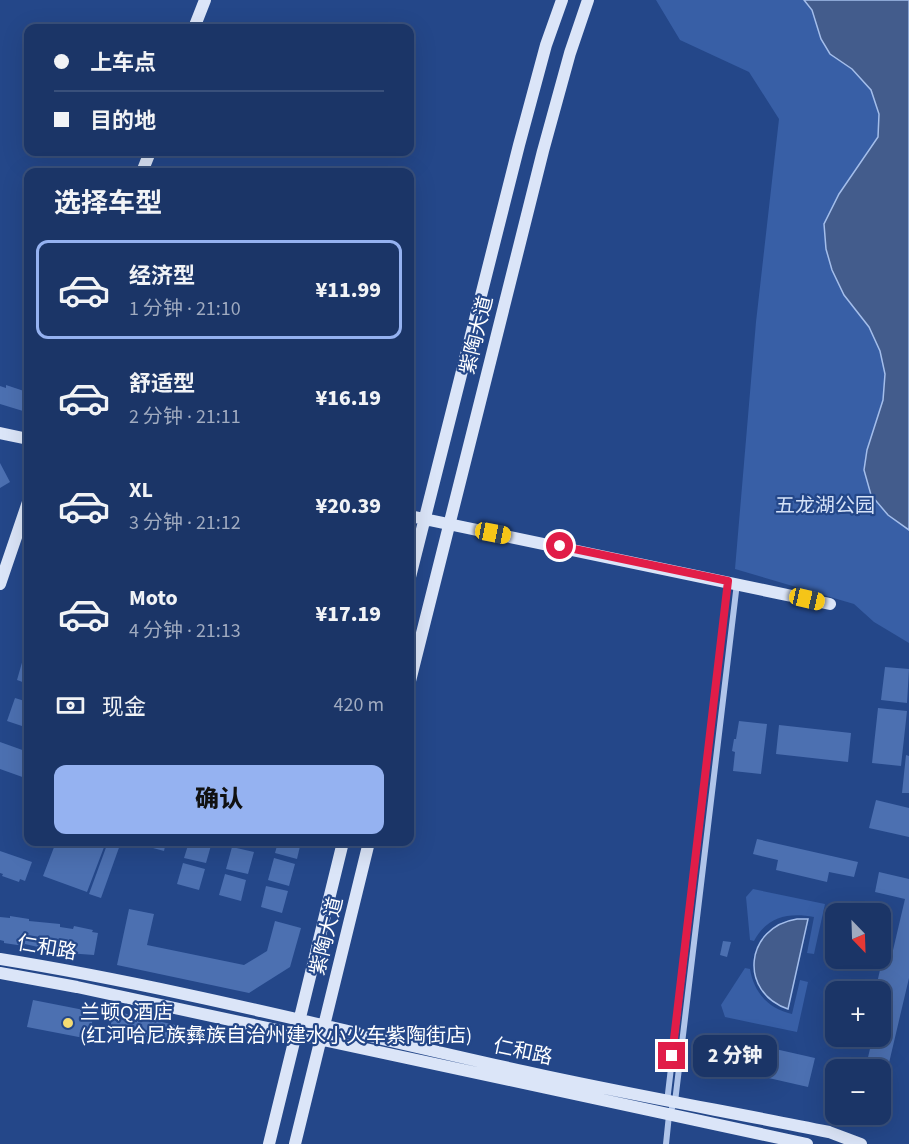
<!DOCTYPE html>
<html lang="zh">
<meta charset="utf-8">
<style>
:root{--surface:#1b3567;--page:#284070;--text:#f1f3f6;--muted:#a0abc0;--line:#39507b;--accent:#95b2f1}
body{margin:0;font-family:"Source Sans 3","Noto Sans SC",sans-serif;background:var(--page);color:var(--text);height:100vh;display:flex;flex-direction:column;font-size:22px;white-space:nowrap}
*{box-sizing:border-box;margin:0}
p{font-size:20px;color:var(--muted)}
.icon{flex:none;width:33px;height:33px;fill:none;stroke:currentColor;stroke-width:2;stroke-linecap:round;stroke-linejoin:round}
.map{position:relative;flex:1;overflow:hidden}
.sheet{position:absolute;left:24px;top:168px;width:390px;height:678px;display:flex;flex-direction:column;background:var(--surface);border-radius:12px;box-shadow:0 6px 24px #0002,0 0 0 2px var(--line)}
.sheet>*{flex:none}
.banner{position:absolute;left:24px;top:24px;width:390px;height:132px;border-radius:12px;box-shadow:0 6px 24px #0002,0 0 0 2px var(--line);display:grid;align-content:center;height:132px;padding:0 30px;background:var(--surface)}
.needle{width:39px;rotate:157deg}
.fabs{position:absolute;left:825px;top:903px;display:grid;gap:12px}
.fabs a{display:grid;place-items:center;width:66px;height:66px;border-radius:12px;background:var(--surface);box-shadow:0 6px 24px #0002,0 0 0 2px var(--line);font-size:30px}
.end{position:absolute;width:27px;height:27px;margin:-14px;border:8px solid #e11d48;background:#fff;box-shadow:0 0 0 3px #fff}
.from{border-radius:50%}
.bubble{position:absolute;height:42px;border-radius:12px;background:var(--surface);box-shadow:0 6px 24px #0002,0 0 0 2px var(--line);font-size:20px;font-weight:800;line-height:42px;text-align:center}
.car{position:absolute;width:18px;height:36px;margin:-18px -9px;border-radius:8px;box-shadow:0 0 4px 2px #0007;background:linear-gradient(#f5c518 24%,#345 0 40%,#f5c518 0 76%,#345 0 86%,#f5c518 0)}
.banner b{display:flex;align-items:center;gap:21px;height:57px;font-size:22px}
.banner b+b{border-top:2px solid var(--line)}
.banner i{width:15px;height:15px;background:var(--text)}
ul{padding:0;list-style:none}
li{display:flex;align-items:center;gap:18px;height:99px;margin:0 12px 9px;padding:0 18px;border:3px solid transparent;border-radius:12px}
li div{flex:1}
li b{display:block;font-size:22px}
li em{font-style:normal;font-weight:800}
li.selected{border-color:var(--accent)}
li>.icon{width:54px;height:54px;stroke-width:1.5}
h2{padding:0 30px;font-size:27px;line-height:72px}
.pay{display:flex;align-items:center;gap:15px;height:66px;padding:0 30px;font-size:22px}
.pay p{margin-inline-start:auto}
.cta{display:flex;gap:12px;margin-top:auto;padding:12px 30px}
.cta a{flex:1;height:69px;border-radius:12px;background:var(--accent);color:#111;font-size:24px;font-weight:800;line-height:69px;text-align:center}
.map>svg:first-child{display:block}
</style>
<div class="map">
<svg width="909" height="1144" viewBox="0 0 909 1144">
<rect width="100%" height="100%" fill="#244789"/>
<path fill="#385fa6" d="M656 0H909V643L874 622 854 604 735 569 756 322 779 119 749 72 680 40Z
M753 889 825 904 814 954 807 953 814 917C788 912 767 917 754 941L750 940 746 897Z
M745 968 750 969C754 993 769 1009 792 1014L800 980 808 982 797 1032 725 1017 721 1005Z"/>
<path fill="#435c8c" stroke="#a4beeb" stroke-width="1.5" d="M804 0H909V530L888 515 871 495 864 470 867 450 883 400 885 374 880 351 869 327 844 295 832 270 826 249 824 224 839 194 878 137 879 114 871 90 852 69 830 54 821 39 812 10Z
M797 919H808L788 1009C738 992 745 927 797 919Z"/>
<path fill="#4c70b1" d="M6 385 27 392V411L23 409V411L0 404V386L6 388Z
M0 463 10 482 0 488Z
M28 647V684L17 680 23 659Z
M885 667 909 669 907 703 881 700Z
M15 698 28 702V728L7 721Z
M878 708 907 711 901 766 872 763Z
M739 721 767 724 761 774 733 771 735 752 732 751 734 739H736Z
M779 725 851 733 848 762 776 754Z
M0 742 28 752V779L0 769Z
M906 755 909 756V793H902Z
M876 800 909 808V837L869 828Z
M757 839 858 862 854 877 829 872 827 882 776 870 778 860 753 854Z
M56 842H106L87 892 43 876Z
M108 842H121L101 898 89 894Z
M143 842H166L164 851 142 845Z
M189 842H212L206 863 184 858Z
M237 842H257L255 847Z
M278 842H301L297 859 275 853Z
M232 847 254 852 248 874 226 869Z
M0 851 32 862 25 881 20 879 19 882 2 876 3 874 0 873Z
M274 858 295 864 289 886 268 880Z
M183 863 205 869 199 890 177 884Z
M879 872 909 879V978L881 1097 880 1070H865L873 1036H880V992H875L882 961 890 963 905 899 875 892Z
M225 874 246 880 241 901 219 895Z
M266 886 288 891 282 913 261 907Z
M129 909 154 914 147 945 244 965 267 951 275 921 301 928 290 967 249 993 117 965Z
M10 916 29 919V921L60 924V927L73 929 74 926 93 930 92 932 98 933 94 955 67 953 68 951 56 949 55 951 25 944 24 946 4 943V941L0 940V917L10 918Z
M723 941 731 942 727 957 720 955Z
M33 1000 94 1012 89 1039 27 1027Z
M114 1011 184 1027 180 1043 174 1042 173 1045 150 1039V1037L139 1034V1037L116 1032 117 1029 110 1028Z
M714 1035 815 1058 808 1087 707 1064Z
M835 1064 855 1069V1070H836V1084L830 1083Z"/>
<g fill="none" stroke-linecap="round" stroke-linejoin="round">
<path stroke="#b0c5ea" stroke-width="6" d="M667 1102 728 582
M669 1114 675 1102 737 583
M666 1144 669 1115"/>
<path stroke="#dbe5f8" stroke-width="12" d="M194 28 205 0
M142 172 150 152
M0 433 28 439
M410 516 830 604
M410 577 519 145 546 45 562 0
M0 584 28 502
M410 681 543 151 570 53 588 0
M0 959C174 987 346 1032 518 1070 621 1093 725 1111 829 1132L861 1144
M0 973 77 987 807 1144
M269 1144 343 842
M295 1144 369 842"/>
</g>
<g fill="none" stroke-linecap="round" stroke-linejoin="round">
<path stroke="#e11d48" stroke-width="8" d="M560 546 728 581 672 1056"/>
</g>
<circle fill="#f4db73" stroke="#244789" stroke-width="2" cx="68" cy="1023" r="6"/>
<g text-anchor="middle" stroke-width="4.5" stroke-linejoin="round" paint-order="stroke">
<g font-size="20" fill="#fff" stroke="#244789">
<text transform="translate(476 335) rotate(-76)" y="7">紫陶大道</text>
<text transform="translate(326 936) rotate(-76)" y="7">紫陶大道</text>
<text transform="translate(47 947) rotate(10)" y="7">仁和路</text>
<text transform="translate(523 1051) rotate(12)" y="7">仁和路</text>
</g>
<g font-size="20" fill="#d4e1f7" stroke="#244789">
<text x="825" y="512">五龙湖公园</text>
</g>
<g font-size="20" fill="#fff" stroke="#244789" text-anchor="start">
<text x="80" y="1019">兰顿Q酒店<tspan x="80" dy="23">(红河哈尼族彝族自治州建水小火车紫陶街店)</tspan></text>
</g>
</g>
</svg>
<div class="fabs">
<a><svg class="needle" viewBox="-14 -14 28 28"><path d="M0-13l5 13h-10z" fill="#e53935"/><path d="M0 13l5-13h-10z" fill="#a0abc0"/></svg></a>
<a>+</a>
<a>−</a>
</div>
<i class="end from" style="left:560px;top:546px"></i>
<i class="end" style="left:672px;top:1056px"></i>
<div class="bubble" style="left:693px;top:1035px;width:84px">2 分钟</div>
<i class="car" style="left:493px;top:533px;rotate:101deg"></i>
<i class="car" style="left:807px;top:599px;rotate:103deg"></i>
<div class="banner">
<b><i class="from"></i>上车点</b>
<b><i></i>目的地</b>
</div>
<section class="sheet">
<h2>选择车型</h2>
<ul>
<li class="selected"><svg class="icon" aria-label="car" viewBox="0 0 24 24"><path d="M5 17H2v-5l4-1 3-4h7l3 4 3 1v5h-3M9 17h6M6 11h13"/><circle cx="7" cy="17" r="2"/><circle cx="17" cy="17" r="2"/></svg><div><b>经济型</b><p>1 分钟 · 21:10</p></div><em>¥11.99</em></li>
<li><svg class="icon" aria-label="car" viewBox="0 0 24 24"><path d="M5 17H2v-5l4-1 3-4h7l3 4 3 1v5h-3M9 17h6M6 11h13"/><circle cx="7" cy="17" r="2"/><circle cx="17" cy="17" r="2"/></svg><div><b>舒适型</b><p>2 分钟 · 21:11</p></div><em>¥16.19</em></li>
<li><svg class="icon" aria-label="car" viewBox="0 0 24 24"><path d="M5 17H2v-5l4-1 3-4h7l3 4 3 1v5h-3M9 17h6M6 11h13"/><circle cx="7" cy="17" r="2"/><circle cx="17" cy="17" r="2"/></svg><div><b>XL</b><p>3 分钟 · 21:12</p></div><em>¥20.39</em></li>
<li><svg class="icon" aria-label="car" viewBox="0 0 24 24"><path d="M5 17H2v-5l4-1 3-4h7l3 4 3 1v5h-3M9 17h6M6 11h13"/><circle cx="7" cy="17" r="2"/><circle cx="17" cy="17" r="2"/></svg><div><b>Moto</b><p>4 分钟 · 21:13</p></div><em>¥17.19</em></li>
</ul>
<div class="pay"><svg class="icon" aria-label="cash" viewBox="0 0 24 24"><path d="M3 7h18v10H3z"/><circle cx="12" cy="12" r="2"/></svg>现金<p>420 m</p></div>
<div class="cta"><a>确认</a></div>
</section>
</div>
